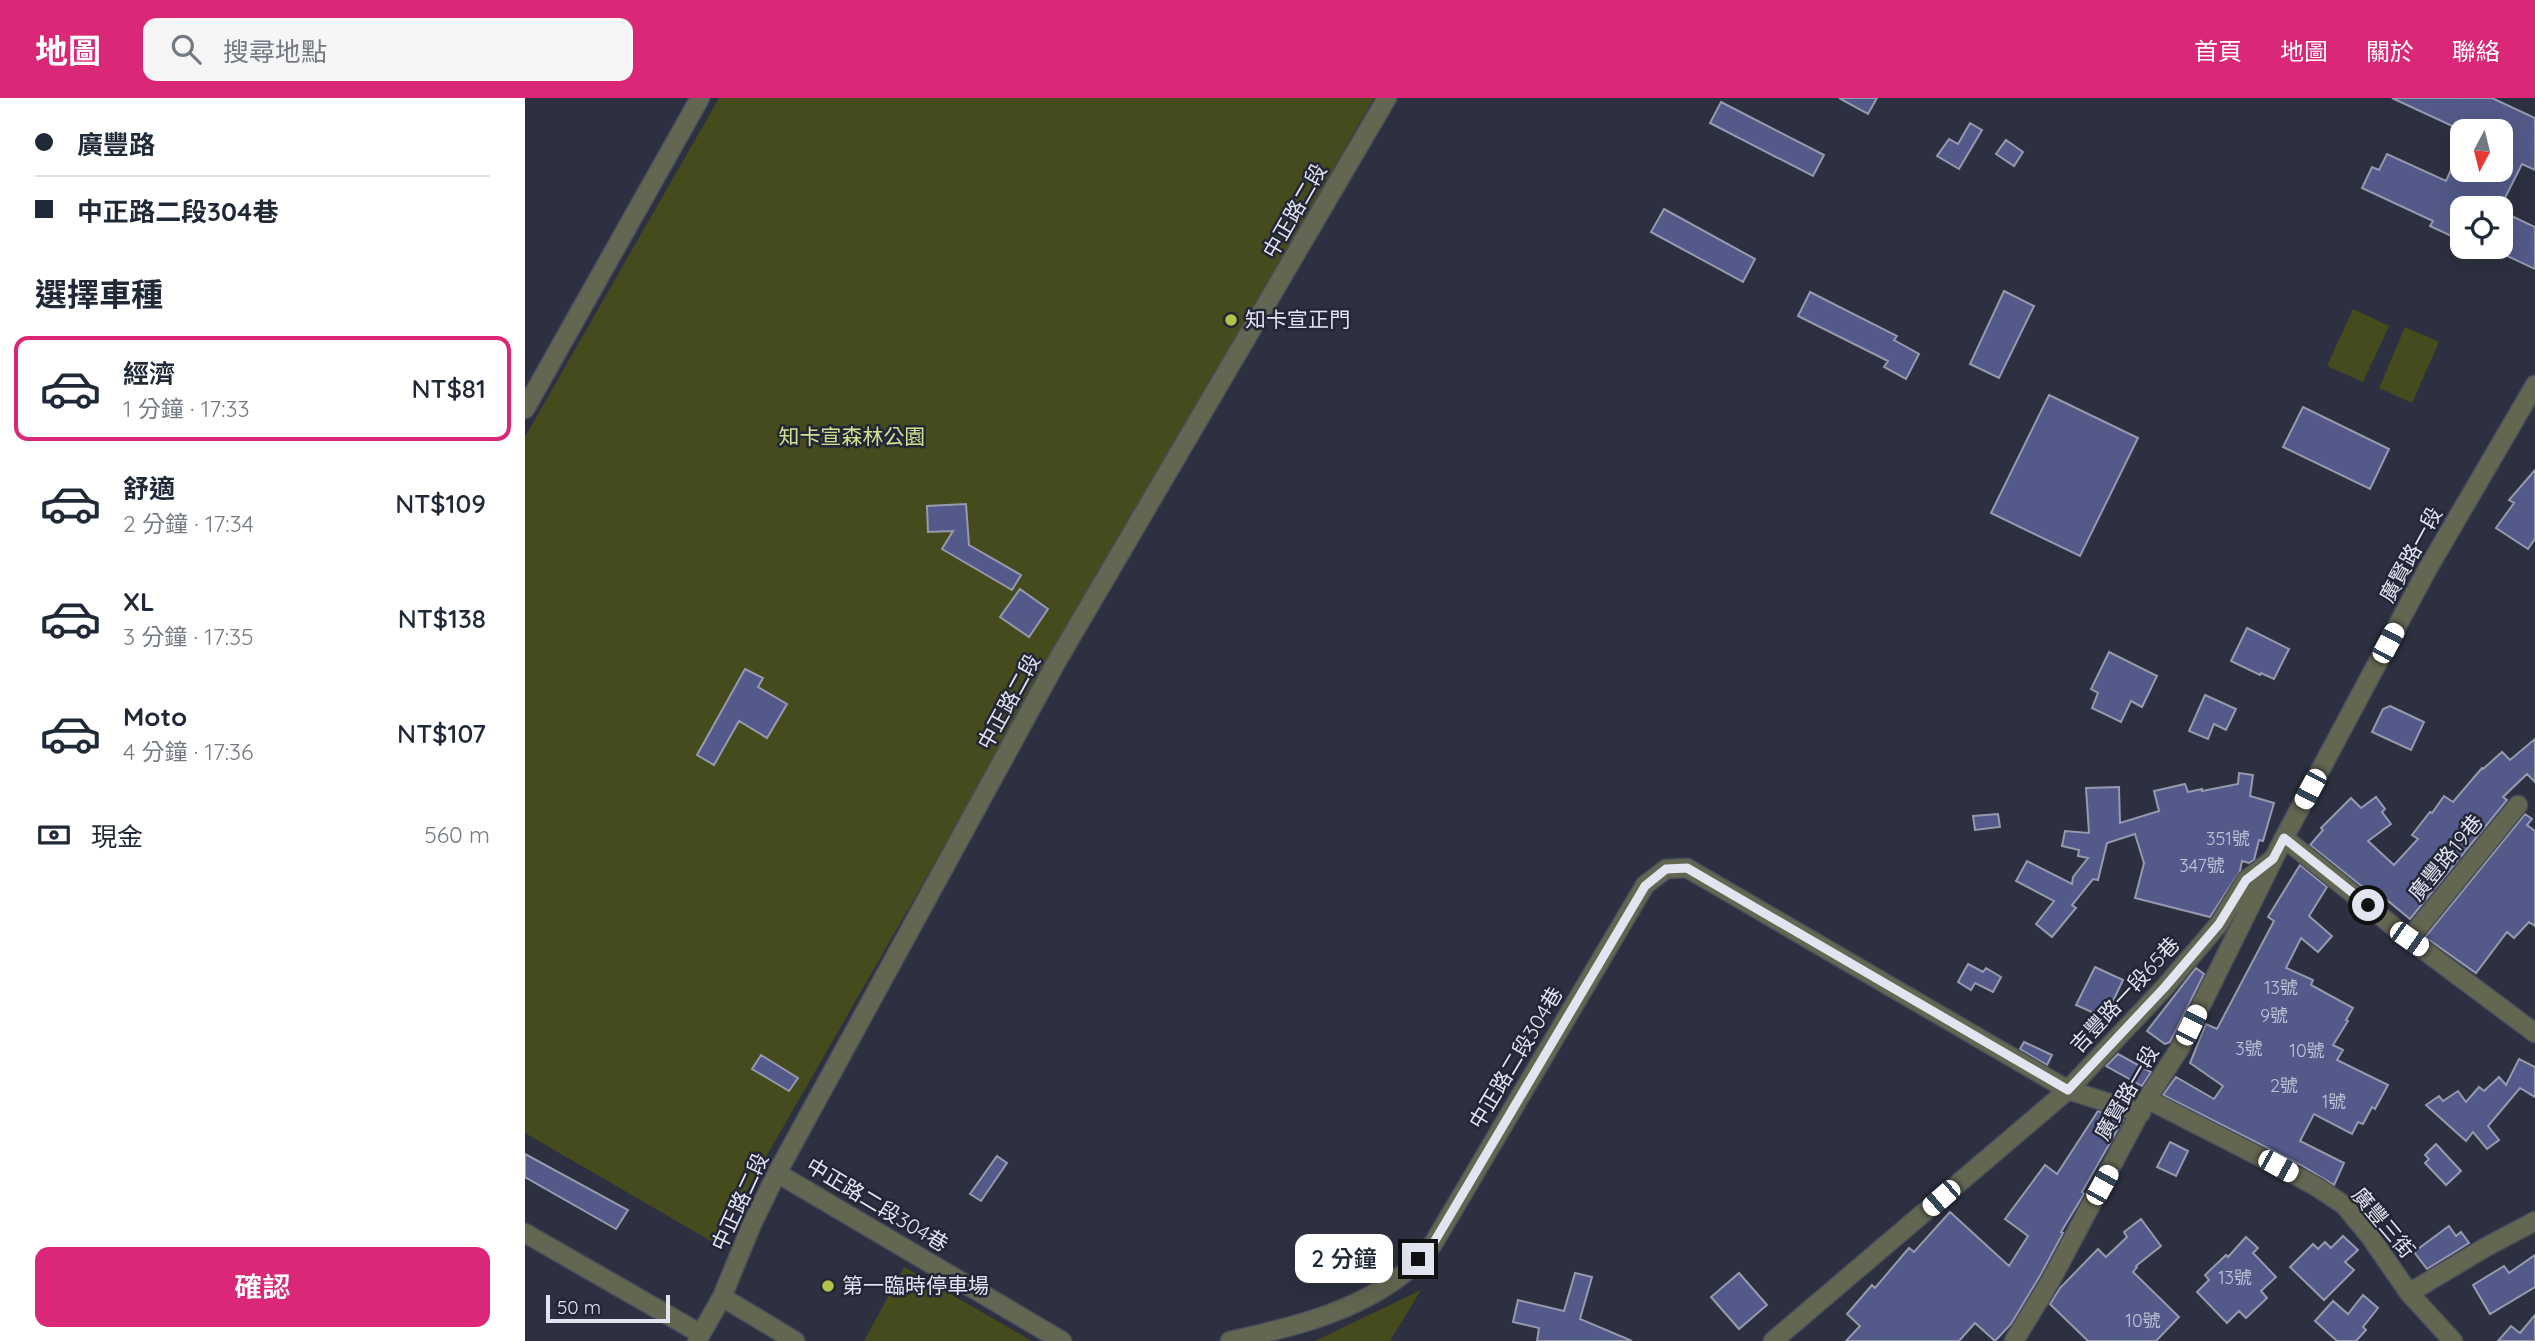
<!DOCTYPE html>
<html lang="zh-TW">
<meta charset="utf-8">
<style>
:root{--surface:#fff;--page:#f6f6f7;--text:#1f2937;--muted:#747a83;--line:#e0e1e3;--accent:#db2777}
body{margin:0;font-family:Quicksand,"Noto Sans TC",sans-serif;background:var(--page);color:var(--text);height:100vh;display:flex;flex-direction:column;font-size:26px;white-space:nowrap}
*{box-sizing:border-box;margin:0}
p{font-size:23px;color:var(--muted)}
.icon{flex:none;width:38px;height:38px;fill:none;stroke:currentColor;stroke-width:2;stroke-linecap:round;stroke-linejoin:round}
.map{position:relative;flex:1;overflow:hidden}
.side{display:flex;flex-direction:column;background:var(--surface);width:525px}
.side>*{flex:none}
.banner{display:grid;align-content:center;height:154px;padding:0 35px;background:var(--surface)}
.needle{width:46px;rotate:187deg}
.tools{position:absolute;left:1925px;top:21px;display:grid;gap:14px}
.tools a{display:grid;place-items:center;width:63px;height:63px;border-radius:14px;background:var(--surface);box-shadow:0 7px 28px #0002;font-size:35px}
.scale{position:absolute;left:21px;bottom:18px;width:124px;box-sizing:border-box;padding-left:7px;border:4px solid #e2e5f0;border-top:0;font-size:19px;line-height:24px;white-space:nowrap;color:#e2e5f0;-webkit-text-stroke:5px #232636;paint-order:stroke}
.end{position:absolute;width:32px;height:32px;margin:-16px;border:9px solid #e2e5f0;background:#111;box-shadow:0 0 0 4px #111}
.from{border-radius:50%}
.bubble{position:absolute;height:49px;border-radius:14px;background:var(--surface);box-shadow:0 7px 28px #0002;font-size:23px;font-weight:600;line-height:49px;text-align:center}
.car{position:absolute;width:21px;height:42px;margin:-21px -10px;border-radius:9px;box-shadow:0 0 5px 2px #0007;background:linear-gradient(#fff 24%,#345 0 40%,#fff 0 76%,#345 0 86%,#fff 0)}
.banner b{display:flex;align-items:center;gap:24px;height:66px;font-size:26px}
.banner b+b{border-top:2px solid var(--line)}
.banner i{width:18px;height:18px;background:var(--text)}
ul{padding:0;list-style:none}
li{display:flex;align-items:center;gap:21px;height:105px;margin:0 14px 10px;padding:0 21px;border:4px solid transparent;border-radius:14px}
li div{flex:1}
li b{display:block;font-size:26px}
li em{font-style:normal;font-weight:600}
li.selected{border-color:var(--accent)}
li>.icon{width:63px;height:63px;stroke-width:1.5}
h2{padding:0 35px;font-size:32px;line-height:84px}
.pay{display:flex;align-items:center;gap:18px;height:77px;padding:0 35px;font-size:26px}
.pay p{margin-inline-start:auto}
.button{display:flex;gap:14px;margin-top:auto;padding:14px 35px}
.button a{flex:1;height:80px;border-radius:14px;background:var(--accent);color:#fff;font-size:28px;font-weight:600;line-height:80px;text-align:center}
header{display:flex;align-items:center;gap:42px;box-sizing:border-box;height:98px;padding:0 35px;background:var(--accent);color:#fff}
header strong{font-size:33px}
nav{display:flex;gap:38px;margin-inline-start:auto;font-size:24px}
.search{width:490px;height:63px;background:var(--page);display:flex;align-items:center;gap:18px;box-sizing:border-box;padding:0 24px;border-radius:14px;color:var(--muted);font-size:26px}
main{display:flex;flex:1;min-height:0}
.map>svg:first-child{display:block}
</style>
<header>
<strong>地圖</strong>
<div class="search"><svg class="icon" aria-label="search" viewBox="0 0 24 24"><circle cx="10" cy="10" r="6"/><path d="M15 15l6 6"/></svg>搜尋地點</div>
<nav><a>首頁</a><a>地圖</a><a>關於</a><a>聯絡</a></nav>
</header>
<main>
<section class="side">
<div class="banner">
<b><i class="from"></i>廣豐路</b>
<b><i></i>中正路二段304巷</b>
</div>
<h2>選擇車種</h2>
<ul>
<li class="selected"><svg class="icon" aria-label="car" viewBox="0 0 24 24"><path d="M5 17H2v-5l4-1 3-4h7l3 4 3 1v5h-3M9 17h6M6 11h13"/><circle cx="7" cy="17" r="2"/><circle cx="17" cy="17" r="2"/></svg><div><b>經濟</b><p>1 分鐘 · 17:33</p></div><em>NT$81</em></li>
<li><svg class="icon" aria-label="car" viewBox="0 0 24 24"><path d="M5 17H2v-5l4-1 3-4h7l3 4 3 1v5h-3M9 17h6M6 11h13"/><circle cx="7" cy="17" r="2"/><circle cx="17" cy="17" r="2"/></svg><div><b>舒適</b><p>2 分鐘 · 17:34</p></div><em>NT$109</em></li>
<li><svg class="icon" aria-label="car" viewBox="0 0 24 24"><path d="M5 17H2v-5l4-1 3-4h7l3 4 3 1v5h-3M9 17h6M6 11h13"/><circle cx="7" cy="17" r="2"/><circle cx="17" cy="17" r="2"/></svg><div><b>XL</b><p>3 分鐘 · 17:35</p></div><em>NT$138</em></li>
<li><svg class="icon" aria-label="car" viewBox="0 0 24 24"><path d="M5 17H2v-5l4-1 3-4h7l3 4 3 1v5h-3M9 17h6M6 11h13"/><circle cx="7" cy="17" r="2"/><circle cx="17" cy="17" r="2"/></svg><div><b>Moto</b><p>4 分鐘 · 17:36</p></div><em>NT$107</em></li>
</ul>
<div class="pay"><svg class="icon" aria-label="cash" viewBox="0 0 24 24"><path d="M3 7h18v10H3z"/><circle cx="12" cy="12" r="2"/></svg>現金<p>560 m</p></div>
<div class="button"><a>確認</a></div>
</section>
<div class="map">
<svg width="2010" height="1243" viewBox="0 0 2010 1243">
<rect width="100%" height="100%" fill="#2d3040"/>
<path fill="#454b1c" d="M194 0H849L191 1146 0 1035V339Z
M1828 211 1864 228 1838 284 1802 268Z
M1880 229 1914 244 1887 305 1854 290Z
M379 1169 507 1243H339Z
M896 1192 865 1243H790Z"/>
<path fill="#535a89" stroke="#969aae" stroke-width="2" d="M1314 0H1352L1343 16Z
M1867 0H1967L2010 20V72L1997 66 1975 110H1937V143L1905 128 1908 123 1837 90 1847 69 1854 72 1862 56 1921 83 1937 48V72H1976V33H1938Z
M1196 4 1299 57 1288 78 1185 25Z
M1445 25 1457 32 1434 71 1412 58 1424 41 1433 46Z
M1481 42 1498 54 1489 68 1471 56Z
M1139 111 1230 161 1218 184 1126 134Z
M1976 113 2010 129V171L1976 155Z
M1479 193 1509 208 1474 280 1445 266Z
M1285 194 1372 238 1369 242 1394 256 1381 281 1359 269 1363 263 1273 218Z
M1524 297 1613 340 1555 458 1466 415Z
M1778 309 1864 351 1845 391 1758 349Z
M2010 372V441L2003 451 1971 430 1989 405 1984 402Z
M441 406 444 447 496 477 487 492 417 451 428 433 403 434 402 408Z
M495 491 523 511 504 539 475 519Z
M1722 530 1764 551 1749 581 1736 575 1735 577 1706 563Z
M1584 554 1632 578 1617 609 1606 603 1596 624 1567 610 1573 595 1566 591Z
M220 571 238 580 233 589 262 606 242 640 214 623 189 667 172 657Z
M1680 597 1711 611 1701 632 1689 626 1683 641 1664 633Z
M1865 608 1899 624 1886 652 1847 634 1858 611Z
M2010 641V684L2002 676 1978 699 1982 702 1885 821 1857 798 1854 802 1785 747 1798 732 1796 730 1826 700 1836 710 1851 699 1860 711 1857 714 1866 726 1843 743 1869 767 1893 741 1887 737 1905 714 1907 715 1919 698 1928 704 1957 670 1958 671 1977 654 1985 662Z
M1714 675 1728 677 1725 698 1749 705 1738 743 1734 742 1729 762 1724 765 1717 763 1715 773 1685 819 1610 800 1619 765 1610 736 1582 745 1573 782 1568 781 1547 807 1551 810 1527 839 1511 826 1529 803 1491 783 1502 763 1547 786 1548 779 1563 760 1553 758 1554 752 1537 748 1540 733 1564 735 1561 690 1594 689 1595 725 1634 713 1629 693 1660 686 1663 694 1677 691V693L1713 686Z
M1473 716 1475 729 1450 732 1448 718Z
M2000 716 2007 721 2002 727 2010 733V828L2004 824 1989 840 1982 834 1951 875 1900 839Z
M1775 767 1802 789 1784 818 1807 838 1793 854 1776 840 1761 870 1788 882 1786 887 1828 910 1821 922 1823 923 1808 947 1818 952 1812 962 1863 987 1850 1011 1847 1009 1838 1026 1833 1024 1827 1036 1789 1016 1775 1043 1819 1065 1809 1087 1776 1067 1638 997 1651 979 1689 1001 1698 988 1665 965 1681 926 1692 931 1749 823 1743 819Z
M1443 866 1458 874 1461 870 1476 879 1468 894 1450 885 1446 892 1433 884Z
M1570 869 1598 882 1580 920 1551 907Z
M1671 870 1679 876 1645 944 1640 946 1622 933Z
M1499 944 1527 957 1522 967 1495 951Z
M1593 956 1626 974 1617 988 1581 968Z
M236 957 273 980 264 993 227 971Z
M1994 961 2010 969V999L1995 990 1963 1028 1974 1042 1962 1051 1948 1034 1941 1043 1901 1007 1914 998 1918 1003 1933 993 1941 1004 1954 989 1959 993 1974 979 1981 987Z
M1573 1013 1598 1022 1557 1094 1559 1096 1536 1134 1538 1135 1516 1176 1486 1226 1470 1243 1450 1225 1434 1243H1321L1335 1228 1322 1216 1347 1187 1350 1190 1384 1150 1389 1154 1425 1114 1484 1168 1503 1138 1480 1121 1520 1067 1532 1076Z
M1645 1044 1663 1053 1651 1078 1632 1069Z
M1911 1046 1936 1073 1921 1087 1900 1065 1904 1061 1900 1057Z
M0 1056 103 1112 91 1131 0 1079Z
M472 1058 482 1065 456 1103 445 1096Z
M1616 1121 1636 1148 1611 1168 1612 1169 1608 1174 1654 1219 1631 1243H1563L1525 1206 1535 1190 1573 1151 1581 1159 1602 1139 1599 1134Z
M1924 1128 1931 1138 1936 1134 1944 1145 1902 1171 1889 1154Z
M1818 1138 1833 1152 1820 1164 1829 1172 1799 1202 1765 1169 1788 1146 1793 1151 1800 1144 1806 1150Z
M1721 1139 1733 1150 1728 1155 1751 1179 1736 1193 1742 1200 1721 1220 1714 1213 1702 1225 1672 1194 1684 1182 1680 1177 1701 1157 1703 1159Z
M2010 1157V1189L1965 1216 1948 1187 1979 1168 1984 1175Z
M1050 1175 1067 1179 1055 1221 1107 1243H1012L1014 1230 988 1224 993 1202 1039 1213Z
M1214 1175 1242 1207 1214 1231 1186 1199Z
M1838 1197 1853 1210 1838 1229 1841 1232 1831 1243H1812L1790 1223 1808 1203 1823 1216Z
M2010 1217V1243H1973L1986 1228 1995 1235Z"/>
<g fill="none" stroke-linecap="round" stroke-linejoin="round">
<defs>
<path id="minor" d="M0 311 175 0
M1759 740 1884 841 2010 935
M1884 841 1993 707
M1622 1001 1753 1068 1792 1089 1819 1107 1844 1137 1884 1195 1928 1243
M1884 1195 1961 1149 2010 1123
M197 1199 270 1243
M1248 1243 1543 992 1639 890 1694 826 1721 782 1748 761"/>
<path id="tertiary" d="M252 1075 537 1243
M0 1135 176 1236
M172 1243 197 1199 227 1126 252 1075 532 563 862 0
M705 1243C764 1230 828 1215 877 1177 889 1168 898 1156 908 1146L1120 787 1141 771 1162 770 1543 992 1616 1015
M1489 1243 1526 1182 1622 1001 1655 950 1759 740 1902 472 2010 287"/>
</defs>
<use href="#minor" stroke="#4a4d5c" stroke-width="21"/>
<use href="#tertiary" stroke="#4a4d5c" stroke-width="21"/>
<use href="#minor" stroke="#636751" stroke-width="18"/>
<use href="#tertiary" stroke="#636751" stroke-width="18"/>
</g>
<g fill="none" stroke-linecap="round" stroke-linejoin="round">
<path stroke="#e2e5f0" stroke-width="9" d="M893 1161 908 1146 1120 788 1141 771 1162 770 1543 992 1639 890 1694 826 1721 782 1748 761 1759 740 1843 807"/>
</g>
<g fill="#b2c34b" stroke="#232636" stroke-width="2.5">
<circle cx="706" cy="222" r="7"/>
<circle cx="303" cy="1188" r="7"/>
</g>
<g text-anchor="middle" stroke-width="5" stroke-linejoin="round" paint-order="stroke">
<g font-size="18" fill="#bec2d6">
<text x="1703" y="747">351號</text>
<text x="1677" y="774">347號</text>
<text x="1756" y="896">13號</text>
<text x="1749" y="924">9號</text>
<text x="1724" y="957">3號</text>
<text x="1782" y="959">10號</text>
<text x="1759" y="994">2號</text>
<text x="1809" y="1010">1號</text>
<text x="1710" y="1186">13號</text>
<text x="1618" y="1229">10號</text>
</g>
<g font-size="21" fill="#e2e5f0" stroke="#232636">
<text transform="translate(770 113) rotate(-60)" y="7">中正路二段</text>
<text transform="translate(1886 457) rotate(-61)" y="7">廣賢路一段</text>
<text transform="translate(484 604) rotate(-61)" y="7">中正路二段</text>
<text transform="translate(1921 760) rotate(-51)" y="7">廣豐路19巷</text>
<text transform="translate(1600 897) rotate(-47)" y="7">吉豐路一段65巷</text>
<text transform="translate(991 960) rotate(-59)" y="7">中正路二段304巷</text>
<text transform="translate(1602 995) rotate(-60)" y="7">廣賢路一段</text>
<text transform="translate(215 1104) rotate(-65)" y="7">中正路二段</text>
<text transform="translate(352 1107) rotate(31)" y="7">中正路二段304巷</text>
<text transform="translate(1858 1125) rotate(50)" y="7">廣豐三街</text>
</g>
<g font-size="21" fill="#e2e5f0" stroke="#232636" text-anchor="start">
<text x="720" y="229">知卡宣正門</text>
<text x="317" y="1195">第一臨時停車場</text>
</g>
<g font-size="21" fill="#d2e08e" stroke="#232636">
<text x="327" y="346">知卡宣森林公園</text>
</g>
</g>
</svg>
<div class="tools">
<a><svg class="needle" viewBox="-14 -14 28 28"><path d="M0-13l5 13h-10z" fill="#e53935"/><path d="M0 13l5-13h-10z" fill="#747a83"/></svg></a>
<a><svg class="icon" aria-label="locate" viewBox="0 0 24 24"><circle cx="12" cy="12" r="6"/><path d="M12 2v4M12 18v4M2 12h4M18 12h4"/></svg></a>
</div>
<div class="scale">50 m</div>
<i class="end from" style="left:1843px;top:807px"></i>
<i class="end" style="left:893px;top:1161px"></i>
<div class="bubble" style="left:770px;top:1136px;width:98px">2 分鐘</div>
<i class="car" style="left:1863px;top:545px;rotate:28deg"></i>
<i class="car" style="left:1785px;top:691px;rotate:208deg"></i>
<i class="car" style="left:1884px;top:841px;rotate:125deg"></i>
<i class="car" style="left:1666px;top:927px;rotate:26deg"></i>
<i class="car" style="left:1753px;top:1068px;rotate:119deg"></i>
<i class="car" style="left:1577px;top:1087px;rotate:29deg"></i>
<i class="car" style="left:1416px;top:1100px;rotate:229deg"></i>
</div>
</main>
